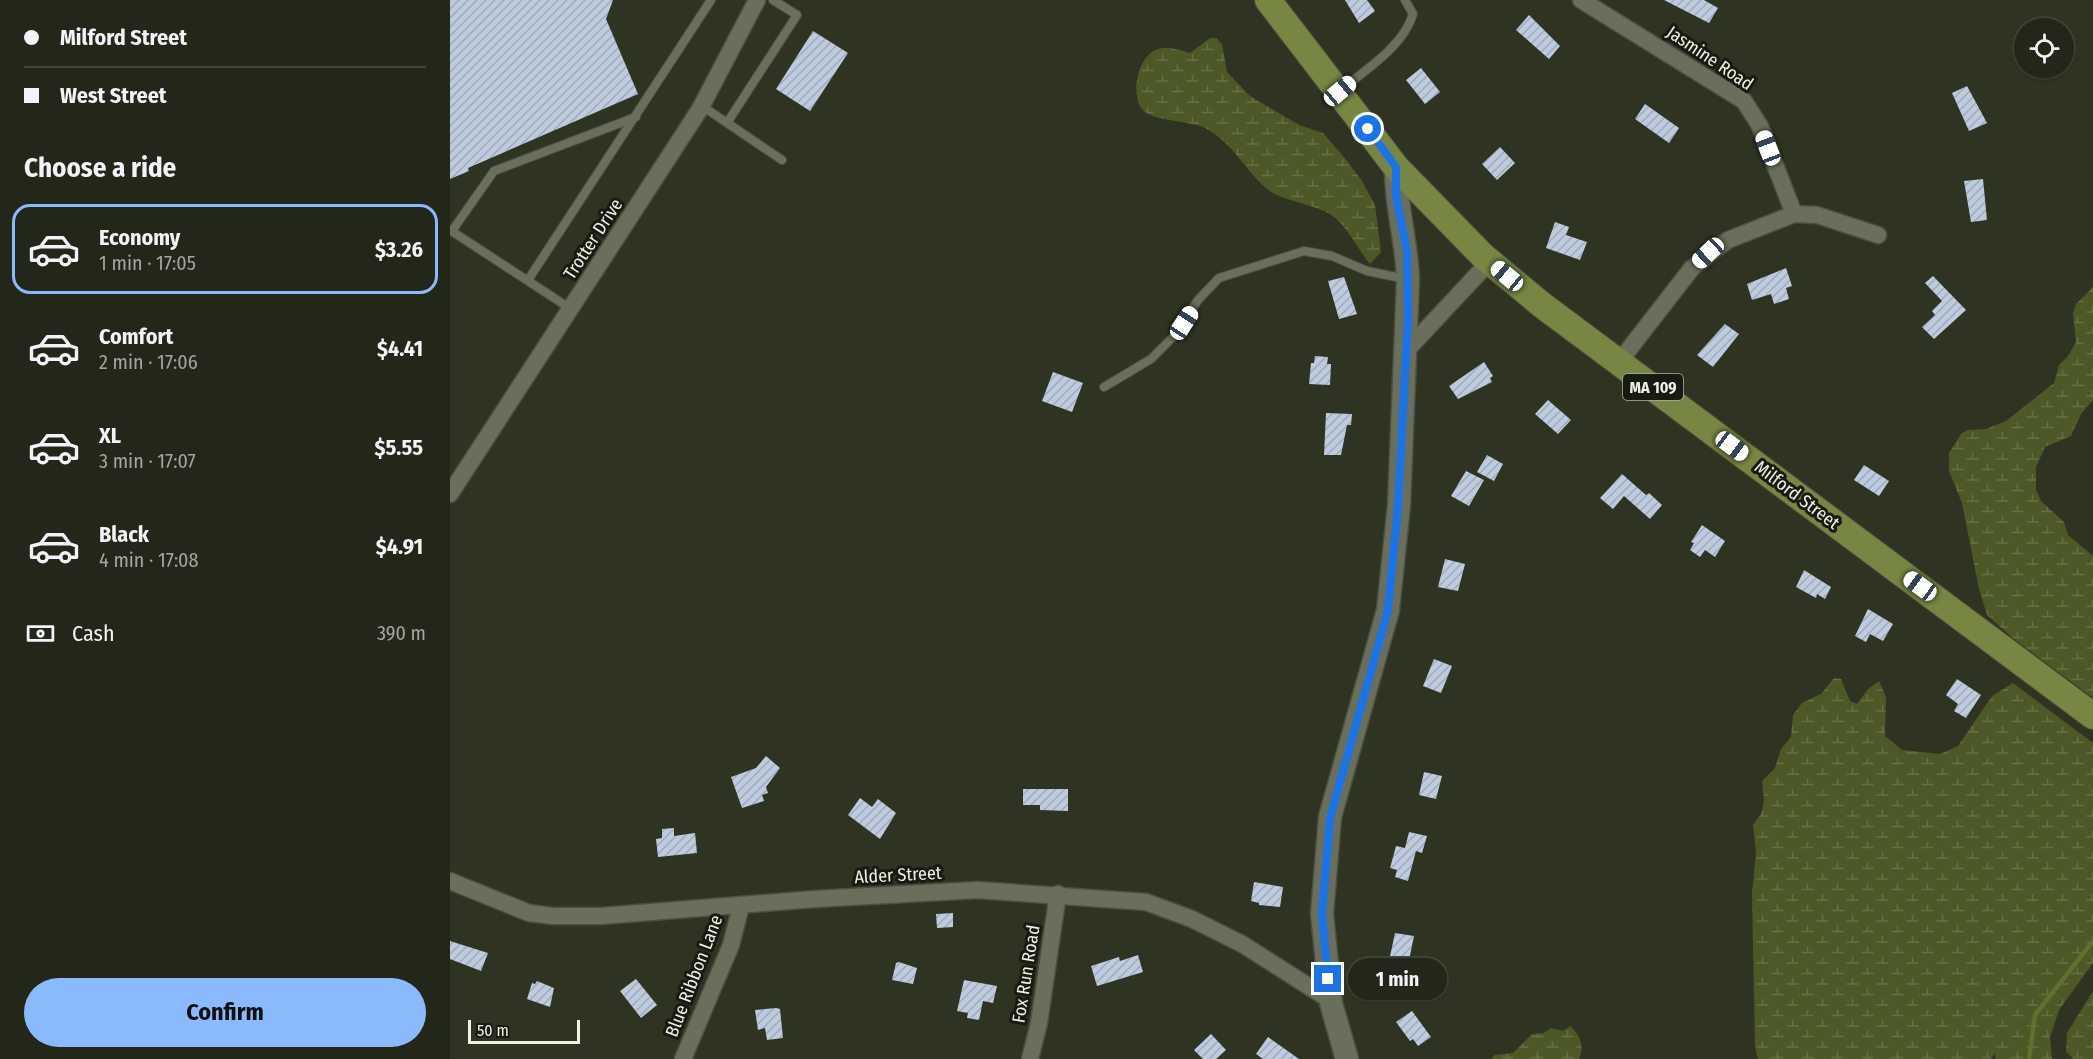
<!DOCTYPE html>
<meta charset="utf-8">
<style>
:root{--surface:#23271a;--page:#2f3327;--text:#f1f3f6;--muted:#a3a5a2;--line:#404439;--accent:#8bbafc}
body{margin:0;font-family:"Fira Sans Condensed",sans-serif;background:var(--page);color:var(--text);height:100vh;display:flex;flex-direction:column;font-size:22px;white-space:nowrap}
*{box-sizing:border-box;margin:0}
p{font-size:20px;color:var(--muted)}
.icon{flex:none;width:33px;height:33px;fill:none;stroke:currentColor;stroke-width:2;stroke-linecap:round;stroke-linejoin:round}
.map{position:relative;flex:1;overflow:hidden}
.panel{display:flex;flex-direction:column;background:var(--surface);width:450px}
.panel>*{flex:none}
.top-card{display:grid;align-content:center;height:132px;padding:0 24px;background:var(--surface)}
.buttons{position:absolute;left:1564px;top:18px;display:grid;gap:12px}
.buttons a{display:grid;place-items:center;width:60px;height:60px;border-radius:50%;background:var(--surface);box-shadow:0 2px 4px #0004,0 0 0 2px var(--line);font-size:30px}
.scale{position:absolute;left:18px;bottom:15px;width:112px;box-sizing:border-box;padding-left:6px;border:3px solid #edf1e5;border-top:0;font-size:16px;line-height:21px;white-space:nowrap;color:#edf1e5;-webkit-text-stroke:4px #181b12;paint-order:stroke}
.end{position:absolute;width:27px;height:27px;margin:-14px;border:8px solid #1a73e8;background:#fff;box-shadow:0 0 0 3px #fff}
.from{border-radius:50%}
.bubble{position:absolute;height:42px;border-radius:21px;background:var(--surface);box-shadow:0 2px 4px #0004,0 0 0 2px var(--line);font-size:20px;font-weight:700;line-height:42px;text-align:center}
.car{position:absolute;width:18px;height:36px;margin:-18px -9px;border-radius:8px;box-shadow:0 0 4px 2px #0007;background:linear-gradient(#fff 24%,#345 0 40%,#fff 0 76%,#345 0 86%,#fff 0)}
.top-card b{display:flex;align-items:center;gap:21px;height:57px;font-size:22px}
.top-card b+b{border-top:2px solid var(--line)}
.top-card i{width:15px;height:15px;background:var(--text)}
ul{padding:0;list-style:none}
li{display:flex;align-items:center;gap:18px;height:90px;margin:0 12px 9px;padding:0 12px;border:3px solid transparent;border-radius:18px}
li div{flex:1}
li b{display:block;font-size:22px}
li em{font-style:normal;font-weight:700}
li.active{border-color:var(--accent)}
li>.icon{width:54px;height:54px;stroke-width:1.5}
h2{padding:0 24px;font-size:27px;line-height:72px}
.pay{display:flex;align-items:center;gap:15px;height:66px;padding:0 24px;font-size:22px}
.pay p{margin-inline-start:auto}
.cta{display:flex;gap:12px;margin-top:auto;padding:12px 24px}
.cta a{flex:1;height:69px;border-radius:36px;background:var(--accent);color:#111;font-size:24px;font-weight:700;line-height:69px;text-align:center}
main{display:flex;flex:1;min-height:0}
.map>svg:first-child{display:block}
</style>
<main>
<section class="panel">
<div class="top-card">
<b><i class="from"></i>Milford Street</b>
<b><i></i>West Street</b>
</div>
<h2>Choose a ride</h2>
<ul>
<li class="active"><svg class="icon" aria-label="car" viewBox="0 0 24 24"><path d="M5 17H2v-5l4-1 3-4h7l3 4 3 1v5h-3M9 17h6M6 11h13"/><circle cx="7" cy="17" r="2"/><circle cx="17" cy="17" r="2"/></svg><div><b>Economy</b><p>1 min · 17:05</p></div><em>$3.26</em></li>
<li><svg class="icon" aria-label="car" viewBox="0 0 24 24"><path d="M5 17H2v-5l4-1 3-4h7l3 4 3 1v5h-3M9 17h6M6 11h13"/><circle cx="7" cy="17" r="2"/><circle cx="17" cy="17" r="2"/></svg><div><b>Comfort</b><p>2 min · 17:06</p></div><em>$4.41</em></li>
<li><svg class="icon" aria-label="car" viewBox="0 0 24 24"><path d="M5 17H2v-5l4-1 3-4h7l3 4 3 1v5h-3M9 17h6M6 11h13"/><circle cx="7" cy="17" r="2"/><circle cx="17" cy="17" r="2"/></svg><div><b>XL</b><p>3 min · 17:07</p></div><em>$5.55</em></li>
<li><svg class="icon" aria-label="car" viewBox="0 0 24 24"><path d="M5 17H2v-5l4-1 3-4h7l3 4 3 1v5h-3M9 17h6M6 11h13"/><circle cx="7" cy="17" r="2"/><circle cx="17" cy="17" r="2"/></svg><div><b>Black</b><p>4 min · 17:08</p></div><em>$4.91</em></li>
</ul>
<div class="pay"><svg class="icon" aria-label="cash" viewBox="0 0 24 24"><path d="M3 7h18v10H3z"/><circle cx="12" cy="12" r="2"/></svg>Cash<p>390 m</p></div>
<div class="cta"><a>Confirm</a></div>
</section>
<div class="map">
<svg width="1643" height="1059" viewBox="0 0 1643 1059">
<defs>
<pattern id="wetland-marsh" width="20" height="14" patternUnits="userSpaceOnUse" patternTransform="scale(1.5)"><rect width="20" height="14" fill="#4c5826"/><path d="M1 5h8M5 5V1M11 12h8M15 12V8" fill="none" stroke="#667045"/></pattern>
<pattern id="building-hatch" width="6" height="6" patternUnits="userSpaceOnUse" patternTransform="scale(1.5)"><rect width="6" height="6" fill="#bdcbdf"/><path d="M-1 1l2-2M0 6l6-6M5 7l2-2" fill="none" stroke="#a0aab8"/></pattern>
</defs>
<rect width="100%" height="100%" fill="#2f3422"/>
<path fill="url(#wetland-marsh)" d="M760 38H766L772 44 777 72 800 96 849 125 873 133 894 157 912 181 925 205 931 252 920 264C907 248 895 221 876 212 859 203 832 201 817 189 794 169 783 143 755 128 740 120 700 122 691 108 680 90 689 50 713 48 722 47 732 51 740 53Z
M1643 287V400L1631 414 1621 436 1595 447 1586 467V490L1591 501 1614 522 1618 535 1643 556V698L1564 639 1537 615 1529 589 1512 503 1499 471V453L1511 434 1517 430 1536 429 1556 421 1604 383 1609 365 1618 356 1626 342 1623 313 1626 304Z
M1384 678 1391 679 1400 701 1407 704 1418 689 1429 681 1436 697 1435 736 1452 750 1490 754 1508 746 1542 696 1563 683 1643 743V963L1609 1010 1600 1037 1602 1059H1546L1545 1054 1540 1059H1308L1305 1046 1302 894 1306 852 1303 825 1312 812 1314 800 1312 781 1325 768 1331 749 1341 737 1343 715 1352 703 1371 694Z
M1643 991V1059H1624L1616 1052 1617 1033Z
M1120 1026C1130 1035 1135 1046 1129 1059H1041L1045 1055 1063 1053 1082 1034 1094 1033 1101 1028 1113 1031Z"/>
<g fill="none" stroke-linecap="round" stroke-linejoin="round">
<path stroke="#61702f" stroke-width="4.5" d="M1579 1059 1585 1015 1643 941"/>
</g>
<path fill="url(#building-hatch)" d="M0 0H163L156 19 188 94 18 168 19 171 0 179Z
M895 0H917L925 11 909 23Z
M1214 0H1254L1268 8 1259 23Z
M1079 15 1110 46 1099 59 1066 30Z
M363 31 398 53 360 111 326 89Z
M971 68 990 92 975 104 956 80Z
M1517 86 1537 123 1519 131 1502 93Z
M1195 104 1229 128 1219 143 1185 119Z
M1050 147 1065 163 1047 180 1032 164Z
M1533 179 1537 220 1521 222 1514 181Z
M1105 222 1119 227 1116 235 1137 242 1130 260 1096 248Z
M1336 268 1342 286 1336 288 1339 299 1324 304 1321 294 1302 300 1297 284Z
M1483 276 1516 310 1484 339 1472 327 1485 315 1482 311 1492 301 1475 283Z
M894 277 907 314 889 319 878 281Z
M1275 324 1289 334 1263 367 1247 355Z
M865 356 878 357 877 364H881L880 385 859 384 861 363H864Z
M1034 362 1043 376 1040 378 1042 382 1008 399 999 386Z
M603 372 633 383 622 412 592 401Z
M1098 400 1121 420 1108 434 1085 414Z
M876 413 902 414 901 425H897L891 455H874Z
M1037 455 1053 464 1044 481 1027 472Z
M1414 465 1439 481 1429 496 1404 480Z
M1016 471 1034 480 1019 506 1001 496Z
M1172 474 1196 495 1199 493 1212 505 1200 519 1174 496 1163 509 1150 498Z
M1252 525 1275 541 1265 557 1255 550 1250 557 1240 550 1244 543 1241 542Z
M995 559 1015 564 1008 591 988 587Z
M1354 570 1381 587 1375 599 1367 594 1366 598 1346 587Z
M1418 609 1443 624 1433 641 1420 634 1416 642 1405 636Z
M984 659 1002 666 991 693 973 686Z
M1507 679 1531 695 1516 718 1504 711 1508 704 1496 695Z
M316 756 330 768 316 787 318 793 312 795 314 801 292 808 281 777 306 768Z
M974 772 992 776 986 799 969 795Z
M573 789H618V811L590 810V805H573Z
M410 798 422 807 428 799 446 813 430 839 398 815Z
M224 828V836L245 833 247 853 208 857 206 839 212 838V829Z
M959 832 977 836 972 853 966 851 958 881 945 877 947 870 940 868 946 846 955 848Z
M804 882 833 887 830 907 809 905V903L801 901Z
M503 913V927L487 928 486 914Z
M945 933 964 936 958 965 939 961Z
M0 941 38 953 31 971 0 959Z
M688 955 693 972 647 986 641 966 669 957 670 961Z
M449 962 467 968 463 984 442 980 446 963Z
M186 979 207 1005 191 1018 170 991Z
M514 980 547 986 543 1003 533 1001 529 1020 517 1018 518 1013 507 1011Z
M87 981 104 988 100 1007 77 999 82 983 85 984Z
M326 1008 330 1009 333 1038 317 1040 315 1028 308 1030 305 1010Z
M962 1011 981 1037 968 1046 963 1039 960 1041 946 1022Z
M761 1034 776 1050 766 1059H753L744 1050Z
M818 1037 849 1059H813L806 1054Z"/>
<g fill="none" stroke-linecap="round" stroke-linejoin="round">
<defs>
<path id="lane" d="M890 91C916 69 953 47 963 14L955 0
M252 106 332 160
M277 123 347 15 323 0
M0 230 121 309
M2 231 44 171 186 117
M78 280 261 0
M654 387 701 359 726 334 748 300 769 278 854 251 882 256 917 271 956 279"/>
<path id="street" d="M1131 0 1294 101 1310 126 1344 214
M956 351 1040 261
M1169 362 1242 268 1278 240 1344 214 1367 215 1428 235
M0 494 250 109 307 0
M0 881 79 913 103 916H151L365 899 528 890 696 902 742 919 792 944 880 1000
M233 1059 281 945 291 906
M580 1059 589 1023 608 894"/>
<path id="secondary" d="M897 1059 881 1003 872 914 880 817 938 610 949 505 958 280C957 241 945 205 946 167"/>
<path id="primary" d="M818 0 946 167 1033 256 1092 305 1643 716"/>
</defs>
<use href="#lane" stroke="#4a4f3f" stroke-width="10"/>
<use href="#street" stroke="#4a4f3f" stroke-width="19"/>
<use href="#secondary" stroke="#4a4f3f" stroke-width="25"/>
<use href="#primary" stroke="#4a4f3f" stroke-width="28"/>
<use href="#lane" stroke="#696f5a" stroke-width="8"/>
<use href="#street" stroke="#696f5a" stroke-width="16"/>
<use href="#secondary" stroke="#696f5a" stroke-width="22"/>
<use href="#primary" stroke="#778642" stroke-width="26"/>
</g>
<g fill="none" stroke-linecap="round" stroke-linejoin="round">
<path stroke="#1a73e8" stroke-width="8" d="M878 979 872 914 880 818 938 610 948 505 958 320 957 251 946 196V167L918 129"/>
</g>
<g text-anchor="middle" stroke-width="6" stroke-linejoin="round" paint-order="stroke">
<rect fill="#181b12" stroke="#adb1a6" stroke-width="1.5" x="1173" y="374" width="60" height="26" rx="4.5"/>
<g font-size="16" font-weight="bold" fill="#edf1e5">
<text x="1203" y="393">MA 109</text>
</g>
<g font-size="18" fill="#edf1e5" stroke="#181b12">
<text transform="translate(1260 58) rotate(34)" y="6">Jasmine Road</text>
<text transform="translate(143 239) rotate(-57)" y="6">Trotter Drive</text>
<text transform="translate(1347 495) rotate(37)" y="6">Milford Street</text>
<text transform="translate(448 875) rotate(-3)" y="6">Alder Street</text>
<text transform="translate(576 974) rotate(-81)" y="6">Fox Run Road</text>
<text transform="translate(244 976) rotate(-69)" y="6">Blue Ribbon Lane</text>
</g>
</g>
</svg>
<div class="buttons">
<a><svg class="icon" aria-label="locate" viewBox="0 0 24 24"><circle cx="12" cy="12" r="6"/><path d="M12 2v4M12 18v4M2 12h4M18 12h4"/></svg></a>
</div>
<div class="scale">50 m</div>
<i class="end from" style="left:918px;top:129px"></i>
<i class="end" style="left:878px;top:979px"></i>
<div class="bubble" style="left:898px;top:958px;width:99px">1 min</div>
<i class="car" style="left:890px;top:91px;rotate:50deg"></i>
<i class="car" style="left:1318px;top:148px;rotate:339deg"></i>
<i class="car" style="left:1258px;top:253px;rotate:227deg"></i>
<i class="car" style="left:1057px;top:276px;rotate:310deg"></i>
<i class="car" style="left:734px;top:323px;rotate:33deg"></i>
<i class="car" style="left:1282px;top:446px;rotate:127deg"></i>
<i class="car" style="left:1470px;top:586px;rotate:306deg"></i>
</div>
</main>
